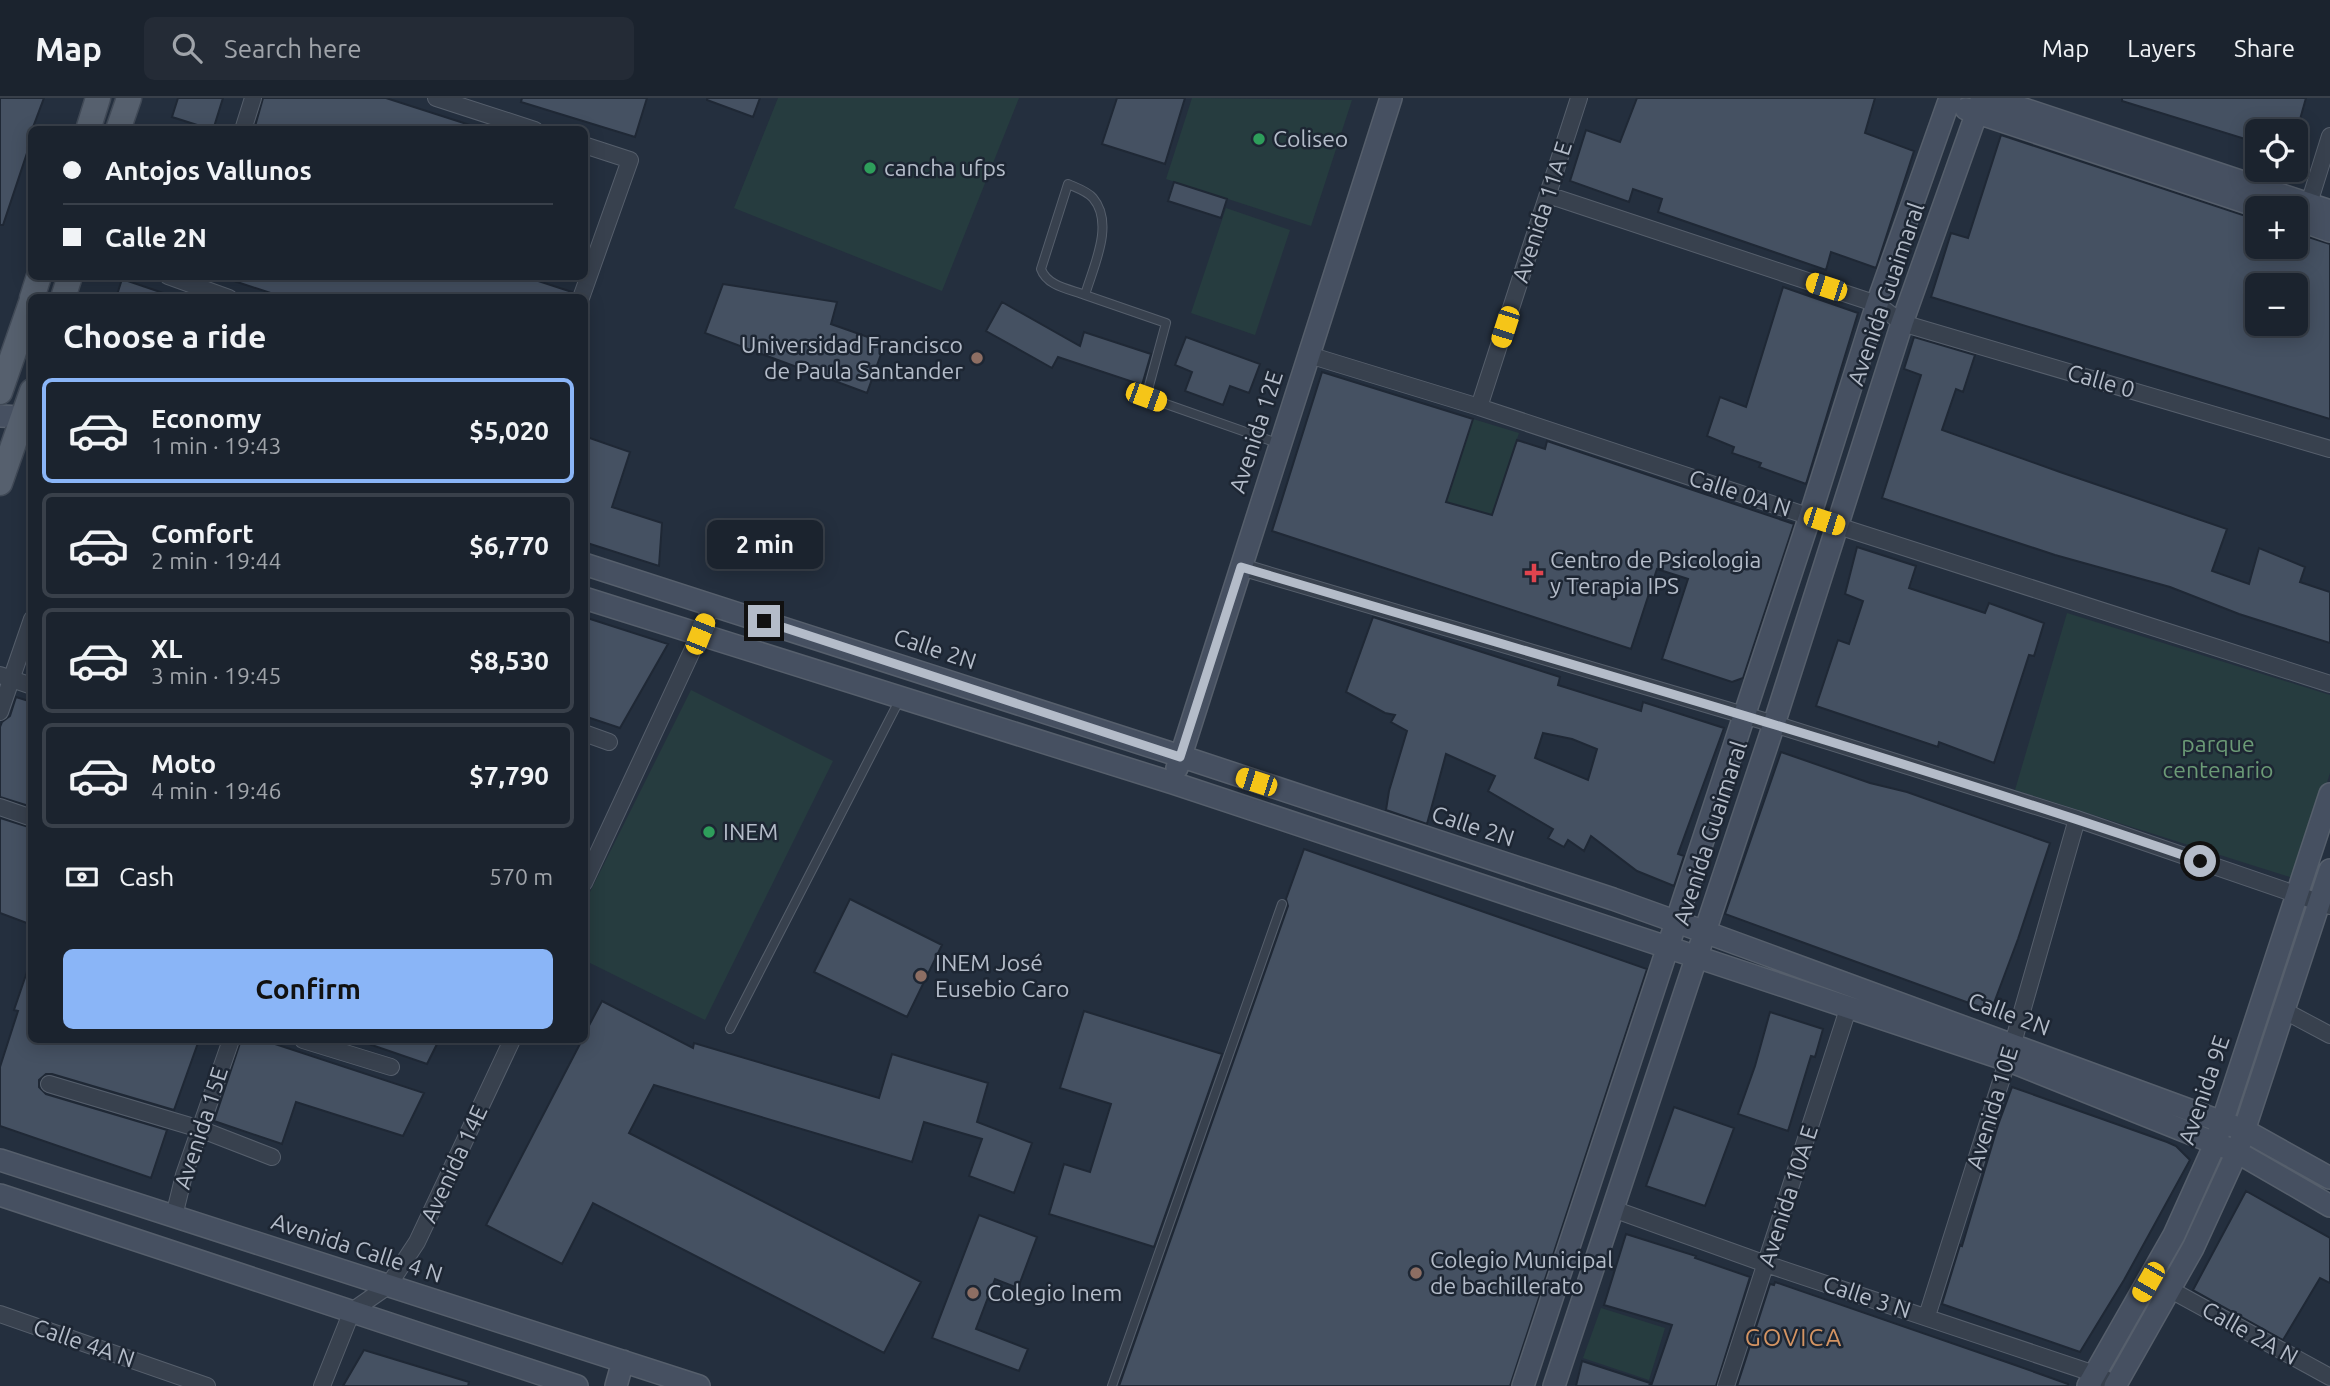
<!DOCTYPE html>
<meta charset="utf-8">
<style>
:root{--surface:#1b232e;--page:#242b36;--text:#f1f3f6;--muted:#a0a4aa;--line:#39404a;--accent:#8ab5f7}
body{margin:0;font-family:Ubuntu,sans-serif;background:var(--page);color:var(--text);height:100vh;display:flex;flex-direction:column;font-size:26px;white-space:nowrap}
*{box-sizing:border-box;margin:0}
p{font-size:23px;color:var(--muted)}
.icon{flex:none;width:38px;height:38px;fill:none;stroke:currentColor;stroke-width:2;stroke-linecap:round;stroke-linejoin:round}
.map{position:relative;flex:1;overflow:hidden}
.drawer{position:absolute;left:28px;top:196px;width:560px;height:749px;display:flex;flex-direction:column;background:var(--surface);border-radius:10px;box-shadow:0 4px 18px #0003,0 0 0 2px var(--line)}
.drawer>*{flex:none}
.banner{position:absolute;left:28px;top:28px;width:560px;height:154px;border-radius:10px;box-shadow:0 4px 18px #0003,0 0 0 2px var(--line);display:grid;align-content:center;height:154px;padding:0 35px;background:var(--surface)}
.controls{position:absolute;left:2245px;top:21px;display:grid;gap:14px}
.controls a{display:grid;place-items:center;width:63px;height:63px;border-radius:10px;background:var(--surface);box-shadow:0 4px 18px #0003,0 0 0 2px var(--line);font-size:35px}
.end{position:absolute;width:32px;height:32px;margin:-16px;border:9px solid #b4bcc9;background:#111;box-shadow:0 0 0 4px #111}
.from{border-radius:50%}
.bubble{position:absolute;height:49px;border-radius:10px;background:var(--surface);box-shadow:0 4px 18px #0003,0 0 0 2px var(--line);font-size:23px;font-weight:600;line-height:49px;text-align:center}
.car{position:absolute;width:21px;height:42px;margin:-21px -10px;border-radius:9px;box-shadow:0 0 5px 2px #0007;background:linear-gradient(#f5c518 24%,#345 0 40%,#f5c518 0 76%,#345 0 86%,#f5c518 0)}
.banner b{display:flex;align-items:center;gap:24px;height:66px;font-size:26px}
.banner b+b{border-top:2px solid var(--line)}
.banner i{width:18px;height:18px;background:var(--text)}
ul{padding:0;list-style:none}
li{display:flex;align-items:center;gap:21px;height:105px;margin:0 14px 10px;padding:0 21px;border:4px solid var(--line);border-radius:10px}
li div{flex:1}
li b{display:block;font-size:26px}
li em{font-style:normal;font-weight:600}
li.on{border-color:var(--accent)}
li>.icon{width:63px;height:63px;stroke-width:1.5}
h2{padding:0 35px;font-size:32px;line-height:84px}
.pay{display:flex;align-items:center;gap:18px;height:77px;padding:0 35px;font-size:26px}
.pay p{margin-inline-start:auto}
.cta{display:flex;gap:14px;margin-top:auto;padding:14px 35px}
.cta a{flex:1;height:80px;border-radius:10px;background:var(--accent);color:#111;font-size:28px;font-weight:600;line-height:80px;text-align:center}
header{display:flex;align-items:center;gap:42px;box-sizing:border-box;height:98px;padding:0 35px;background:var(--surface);border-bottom:2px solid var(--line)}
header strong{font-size:33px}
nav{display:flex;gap:38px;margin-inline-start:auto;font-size:24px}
.search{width:490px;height:63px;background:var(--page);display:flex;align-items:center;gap:18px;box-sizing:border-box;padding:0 24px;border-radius:10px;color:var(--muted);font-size:26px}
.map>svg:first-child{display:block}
</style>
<header>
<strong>Map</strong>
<div class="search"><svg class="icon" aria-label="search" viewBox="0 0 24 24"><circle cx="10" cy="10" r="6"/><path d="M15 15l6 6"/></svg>Search here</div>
<nav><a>Map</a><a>Layers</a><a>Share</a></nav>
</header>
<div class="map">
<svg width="2330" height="1288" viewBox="0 0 2330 1288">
<rect width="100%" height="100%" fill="#242f3e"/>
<path fill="#263c3f" d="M778 0H1019L942 193 734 110Z
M1192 0 1352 2 1311 128 1166 81Z
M1226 110 1290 132 1255 237 1191 215Z
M1473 321 1519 335 1492 417 1446 404Z
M2067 515 2330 597V675L2296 781 2015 692Z
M691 592 833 663 705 922 584 862 585 804Z
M1601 1210 1665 1230 1649 1282 1583 1260Z"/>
<path fill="#455162" stroke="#1f2835" stroke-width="2" fill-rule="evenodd" d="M0 0H44L32 32V40L3 127H0Z
M178 0H223L213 32 172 19Z
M263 0H386L473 28V32H254Z
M522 0H647L635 39 521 4Z
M707 0H760L753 19 707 2Z
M1117 0H1185L1165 66 1102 46Z
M1637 0H1875L1865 35 1914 53 1876 170 1831 154 1826 172 1658 114 1662 101 1633 91 1629 104 1570 83 1586 32 1620 44Z
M2122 0H2306L2299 25 2290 23 2286 33H2258V45L2122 3Z
M2001 37 2258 122V149H2296V135L2330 146V321L1931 199 1951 135 1968 140ZM2258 187H2296V226H2258Z
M1174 84 1227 101 1221 120 1168 103Z
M232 178H523L572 194 571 200H286L231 182Z
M122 181 169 197V200H116Z
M723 186 837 204 831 226 885 245 867 295 705 235Z
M1783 189 1858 215 1806 386 1759 369 1761 365 1732 355 1734 349 1707 338 1720 299 1746 309Z
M1002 204 1080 248 1084 234 1151 256 1142 287 1058 259 1052 270 986 233Z
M1186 239 1260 266 1249 295 1230 288 1223 307 1185 293 1192 274 1175 267Z
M1914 239 1975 257 1963 294 1956 291 1942 332 2060 374 2227 431 2212 473 2249 486 2259 450 2305 469 2300 484 2330 494V545L2239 516 2170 489 2055 457 1882 400 1921 277 1904 271Z
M1322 274 1473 321 1446 404 1492 417 1517 342 1545 351 1547 343 1794 426 1743 580 1732 584 1662 561 1688 481 1657 471 1631 551 1272 433Z
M584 338 630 354 612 409 662 425 659 468 584 444Z
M1857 449 1916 468 1909 490 1985 515 1989 505 2044 525 2034 558 2029 557 1994 665 1939 644 1938 649 1816 608 1838 542 1849 546 1863 503 1845 496Z
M584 519 668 546 620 630 584 618Z
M1373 519 1560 579 1558 587 1641 613 1643 604 1724 630 1678 756 1684 758 1674 788 1637 773 1591 738 1584 753 1568 742 1564 749 1548 740 1553 731 1488 693 1495 678 1446 656 1427 726 1386 712 1389 693 1407 633 1391 624 1395 617 1385 615 1346 594ZM1543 635 1572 641 1597 651 1588 682 1535 660Z
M16 599 32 604V709L0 699V629L2 624 10 618Z
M1781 654 1870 685 1907 694 2050 745 2018 841 1991 913 1725 816Z
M0 720 32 730V827L0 815Z
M1304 751 1647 871 1510 1288H1119L1288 808 1286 801Z
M850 801 942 847 907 919 814 874Z
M29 868 32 869V942H199L174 1012 52 976H46L39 982V989L46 996 167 1032 151 1080 0 1028V969L18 913 14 912Z
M602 903 693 950 694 945 879 1000 892 956 988 985 977 1024 1032 1045 1014 1095 969 1078 982 1041 924 1024 912 1064 654 987 629 1035 921 1184 884 1255 593 1105 562 1166 486 1127 582 942H584V937Z
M1084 913 1222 956 1154 1149 1049 1116 1064 1066 1090 1074 1111 1006 1060 990Z
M1770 914 1823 931 1815 959 1811 958 1788 1033 1738 1016 1755 968Z
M241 942H263L424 995 403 1038 296 1004 282 1046 214 1023Z
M363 942H439L427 966 363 944Z
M2012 989 2167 1044 2176 1048 2190 1062 2124 1182 2080 1254 1942 1206 1960 1147 1962 1148 1998 1027Z
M1674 1009 1734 1030 1705 1108 1646 1088Z
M2246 1093 2330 1140V1185L2320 1180 2283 1242 2193 1192Z
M979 1117 1037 1139 1018 1190 995 1181 976 1231 1028 1251 1019 1273 932 1240Z
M1626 1136 1696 1158 1695 1160 1750 1179 1716 1288H1651L1672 1227 1604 1207Z
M1775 1184 2015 1267 2068 1286V1288H1737L1770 1186 1774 1187Z
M364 1252 469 1284 468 1288H343Z
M1582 1263 1650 1285 1649 1288H1576Z"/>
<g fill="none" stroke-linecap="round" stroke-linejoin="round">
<defs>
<path id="lane" d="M1068 86C1077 90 1087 93 1093 100 1115 126 1093 169 1085 197 1069 191 1047 188 1041 171Z
M1085 197 1166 225 1146 299 1280 346
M730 931 900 601
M1112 1288 1282 806"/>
<path id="street" d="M436 0 535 32
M243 32 253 0
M1548 97 1877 206 1902 225 2330 351
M2306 115 2330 38
M168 178 229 200
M581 200 630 62 584 47
M1309 257 1479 309 1838 428 2330 586
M1479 309 1579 0
M1241 469 1774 626 2077 721 2330 808
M0 577 32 588
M0 614 32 521
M584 635 609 644
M0 709 32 720
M584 785 700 536 712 506
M2283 912 2330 937
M303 942 391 969
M49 986 200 1031 272 1059
M1613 1111 1766 1166 2095 1276 2119 1288
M174 1118 184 1077 231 942
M2171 1192 2330 1279
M0 1216 207 1288
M1927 1218 2013 945 2077 721
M322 1288 352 1213 388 1188 417 1144 512 942
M1726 1288 1849 908"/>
<path id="secondary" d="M1991 0 2330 113
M1966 11 2263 110
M2296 121 2330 133
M0 318 23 319 32 322
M584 466 1180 658 1613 801 1705 834 2244 1032 2330 1080
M584 500 1173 685 2007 962 2237 1054 2330 1108
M1177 670 1391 0
M0 1062 699 1288
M0 1097 577 1288
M616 1288 623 1263
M1523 1288 1810 418 1877 206 1950 0
M1554 1288 1774 626 1902 225 1982 0
M2088 1288 2174 1137 2215 1046 2330 696
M2115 1288 2193 1150 2237 1054 2330 772"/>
<path id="primary" d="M88 32 98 0
M118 32 129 0
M32 200 39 178
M63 200 70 178
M0 294 32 202
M0 385 32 293"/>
</defs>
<use href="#lane" stroke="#565f6c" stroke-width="10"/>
<use href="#street" stroke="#565f6c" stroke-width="18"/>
<use href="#secondary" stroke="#565f6c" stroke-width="24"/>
<use href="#primary" stroke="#414a57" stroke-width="27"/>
<use href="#lane" stroke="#38414e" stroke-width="8"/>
<use href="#street" stroke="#38414e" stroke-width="16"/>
<use href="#secondary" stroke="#465061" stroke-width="21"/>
<use href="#primary" stroke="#56606e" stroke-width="24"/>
</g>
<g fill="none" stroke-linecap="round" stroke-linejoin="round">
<path stroke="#b4bcc9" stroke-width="9" d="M764 523 1180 659 1241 469C1561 564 1883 654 2200 763"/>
</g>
<g fill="#2e9e5b" stroke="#1d2633" stroke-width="2.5">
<circle cx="1259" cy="41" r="7"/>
<circle cx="870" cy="70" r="7"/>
<circle cx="709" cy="734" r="7"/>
</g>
<g fill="#8d6e63" stroke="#1d2633" stroke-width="2.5">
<circle cx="977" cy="260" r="7"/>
<circle cx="921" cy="878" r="7"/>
<circle cx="1416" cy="1175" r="7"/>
<circle cx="973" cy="1195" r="7"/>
</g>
<path fill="#e0444e" stroke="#1d2633" stroke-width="2.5" d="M1530.5 464.5h7v7h7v7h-7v7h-7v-7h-7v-7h7z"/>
<g text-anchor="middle" stroke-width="5" stroke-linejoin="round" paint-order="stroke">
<g font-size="23" fill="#b4bcc9" stroke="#1d2633" text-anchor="start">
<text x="1273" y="49">Coliseo</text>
<text x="884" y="78">cancha ufps</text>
<text x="963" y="255" text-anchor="end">Universidad Francisco<tspan x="963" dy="26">de Paula Santander</tspan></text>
<text x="1550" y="470">Centro de Psicologia<tspan x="1550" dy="26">y Terapia IPS</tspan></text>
<text x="723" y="742">INEM</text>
<text x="935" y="873">INEM José<tspan x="935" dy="26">Eusebio Caro</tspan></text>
<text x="1430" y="1170">Colegio Municipal<tspan x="1430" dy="26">de bachillerato</tspan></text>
<text x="987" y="1203">Colegio Inem</text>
</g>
<g font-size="23" fill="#b4bcc9" stroke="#1d2633">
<text transform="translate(1542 114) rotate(-72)" y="8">Avenida 11A E</text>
<text transform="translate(1886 196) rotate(-71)" y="8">Avenida Guaimaral</text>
<text transform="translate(2101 283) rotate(16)" y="8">Calle 0</text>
<text transform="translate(1256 334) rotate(-72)" y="8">Avenida 12E</text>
<text transform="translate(1740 395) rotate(18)" y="8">Calle 0A N</text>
<text transform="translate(935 551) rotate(18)" y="8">Calle 2N</text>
<text transform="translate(1473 728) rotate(18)" y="8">Calle 2N</text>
<text transform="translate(1710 735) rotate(-72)" y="8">Avenida Guaimaral</text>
<text transform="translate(2009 916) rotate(20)" y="8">Calle 2N</text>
<text transform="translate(2204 992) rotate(-71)" y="8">Avenida 9E</text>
<text transform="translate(1992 1010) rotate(-73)" y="8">Avenida 10E</text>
<text transform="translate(201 1030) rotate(-72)" y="8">Avenida 15E</text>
<text transform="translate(454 1066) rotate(-65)" y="8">Avenida 14E</text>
<text transform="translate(1788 1098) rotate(-72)" y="8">Avenida 10A E</text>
<text transform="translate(357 1150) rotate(18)" y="8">Avenida Calle 4 N</text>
<text transform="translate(1867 1199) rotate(18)" y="8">Calle 3 N</text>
<text transform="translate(2250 1235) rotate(29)" y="8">Calle 2A N</text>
<text transform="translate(84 1245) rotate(19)" y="8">Calle 4A N</text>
</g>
<g font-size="23" fill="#6b9a76" stroke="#1d2633">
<text x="2218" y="654">parque<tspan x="2218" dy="26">centenario</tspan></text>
</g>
<g font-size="24" letter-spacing="2" fill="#d49463" stroke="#1d2633">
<text x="1794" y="1248">GOVICA</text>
</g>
</g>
</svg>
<div class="controls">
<a><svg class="icon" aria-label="locate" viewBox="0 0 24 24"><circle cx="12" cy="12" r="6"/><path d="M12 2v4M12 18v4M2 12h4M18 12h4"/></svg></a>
<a>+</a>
<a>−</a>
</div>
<i class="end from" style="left:2200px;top:763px"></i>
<i class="end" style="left:764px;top:523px"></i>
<div class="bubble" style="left:707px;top:422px;width:116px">2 min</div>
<i class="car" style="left:1826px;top:189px;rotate:288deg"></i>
<i class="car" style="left:1505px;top:229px;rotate:198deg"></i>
<i class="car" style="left:1146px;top:299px;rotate:110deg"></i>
<i class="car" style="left:1824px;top:423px;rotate:108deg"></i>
<i class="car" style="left:700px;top:536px;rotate:22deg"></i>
<i class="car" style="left:1256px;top:684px;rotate:288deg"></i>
<i class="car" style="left:2148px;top:1184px;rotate:210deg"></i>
<div class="banner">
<b><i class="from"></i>Antojos Vallunos</b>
<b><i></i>Calle 2N</b>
</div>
<section class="drawer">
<h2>Choose a ride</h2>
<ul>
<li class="on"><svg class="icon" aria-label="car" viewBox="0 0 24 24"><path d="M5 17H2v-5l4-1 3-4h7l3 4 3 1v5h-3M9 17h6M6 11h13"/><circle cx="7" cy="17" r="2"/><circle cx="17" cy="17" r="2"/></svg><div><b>Economy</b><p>1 min · 19:43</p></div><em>$5,020</em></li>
<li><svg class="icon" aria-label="car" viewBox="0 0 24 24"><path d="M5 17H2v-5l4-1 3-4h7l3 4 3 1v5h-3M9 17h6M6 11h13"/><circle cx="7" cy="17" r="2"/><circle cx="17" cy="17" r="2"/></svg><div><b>Comfort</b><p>2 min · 19:44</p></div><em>$6,770</em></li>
<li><svg class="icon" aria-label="car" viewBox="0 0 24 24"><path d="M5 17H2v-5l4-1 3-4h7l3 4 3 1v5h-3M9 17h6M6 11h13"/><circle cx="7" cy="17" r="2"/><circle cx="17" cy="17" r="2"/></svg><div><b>XL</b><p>3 min · 19:45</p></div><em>$8,530</em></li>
<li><svg class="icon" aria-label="car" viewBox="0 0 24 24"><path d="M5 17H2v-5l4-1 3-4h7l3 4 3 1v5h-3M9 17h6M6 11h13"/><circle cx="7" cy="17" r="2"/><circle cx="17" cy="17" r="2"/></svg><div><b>Moto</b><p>4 min · 19:46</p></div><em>$7,790</em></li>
</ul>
<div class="pay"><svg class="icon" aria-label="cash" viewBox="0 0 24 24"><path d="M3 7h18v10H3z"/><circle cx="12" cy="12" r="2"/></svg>Cash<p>570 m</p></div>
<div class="cta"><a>Confirm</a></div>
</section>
</div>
